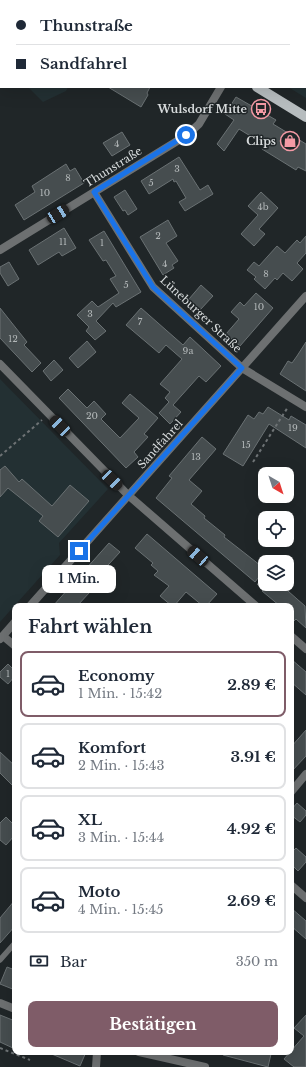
<!DOCTYPE html>
<html lang="de">
<meta charset="utf-8">
<style>
:root{--surface:#fff;--page:#f6f6f7;--text:#1f2937;--muted:#747a83;--line:#e0e1e3;--accent:#7f5c68}
body{margin:0;font-family:"Libre Baskerville",serif;background:var(--page);color:var(--text);height:100vh;display:flex;flex-direction:column;font-size:15px;white-space:nowrap}
*{box-sizing:border-box;margin:0}
p{font-size:13px;color:var(--muted)}
.icon{flex:none;width:22px;height:22px;fill:none;stroke:currentColor;stroke-width:2;stroke-linecap:round;stroke-linejoin:round}
.map{position:relative;flex:1;overflow:hidden}
.panel{position:absolute;left:12px;top:603px;width:282px;height:452px;display:flex;flex-direction:column;background:var(--surface);border-radius:8px;box-shadow:0 4px 16px #0002}
.panel>*{flex:none}
.top-card{position:absolute;left:0px;top:0px;width:306px;height:88px;box-shadow:0 4px 16px #0002;display:grid;align-content:center;height:88px;padding:0 16px;background:var(--surface)}
.needle{width:26px;rotate:141deg}
.controls{position:absolute;left:258px;top:467px;display:grid;gap:8px}
.controls a{display:grid;place-items:center;width:36px;height:36px;border-radius:8px;background:var(--surface);box-shadow:0 4px 16px #0002;font-size:20px}
.end{position:absolute;width:18px;height:18px;margin:-9px;border:5px solid #1a73e8;background:#fff;box-shadow:0 0 0 2px #fff}
.from{border-radius:50%}
.bubble{position:absolute;height:28px;border-radius:8px;background:var(--surface);box-shadow:0 4px 16px #0002;font-size:13px;font-weight:800;line-height:28px;text-align:center}
.car{position:absolute;width:12px;height:24px;margin:-12px -6px;border-radius:5px;box-shadow:0 0 3px 1px #0007;background:linear-gradient(#222 24%,#8ab4d8 0 40%,#222 0 76%,#8ab4d8 0 86%,#222 0)}
.top-card b{display:flex;align-items:center;gap:14px;height:38px;font-size:15px}
.top-card b+b{border-top:1px solid var(--line)}
.top-card i{width:10px;height:10px;background:var(--text)}
ul{padding:0;list-style:none}
li{display:flex;align-items:center;gap:12px;height:66px;margin:0 8px 6px;padding:0 8px;border:2px solid var(--line);border-radius:8px}
li div{flex:1}
li b{display:block;font-size:15px}
li em{font-style:normal;font-weight:800}
li.active{border-color:var(--accent)}
li>.icon{width:36px;height:36px;stroke-width:1.5}
h2{padding:0 16px;font-size:18px;line-height:48px}
.pay{display:flex;align-items:center;gap:10px;height:44px;padding:0 16px;font-size:15px}
.pay p{margin-inline-start:auto}
.cta{display:flex;gap:8px;margin-top:auto;padding:8px 16px}
.cta a{flex:1;height:46px;border-radius:8px;background:var(--accent);color:#fff;font-size:16px;font-weight:800;line-height:46px;text-align:center}
.map>svg:first-child{display:block}
</style>
<div class="map">
<svg width="306" height="1067" viewBox="0 0 306 1067">
<rect width="100%" height="100%" fill="#202628"/>
<path fill="#233033" d="M228 0H306V98L288 87H305V1H228Z
M28 87H68L66 91 43 102Z
M0 379 108 489 59 543 60 555 0 622Z"/>
<path fill="#464d4f" stroke="#6a7173" d="M108 87H150L147 93 148 95 141 107Z
M236 97 276 120 273 124 306 144V171L298 167 296 170 262 149 265 145 239 129 224 151 217 144 234 120 225 114Z
M122 132 130 145 112 156 103 143Z
M179 157 200 190 208 185 213 194 185 211 179 202 186 198 176 181 174 182 173 179 149 194 141 181Z
M66 164 70 171 75 168 84 183 24 220 15 205 35 192 32 186Z
M125 190 137 209 128 215 125 210 123 211 114 197Z
M261 192 278 208 259 229 265 234 254 246 241 234 258 215 248 206Z
M168 220 177 236 166 243 178 261 172 265 174 268 163 275 140 237Z
M64 228 76 248 62 256 59 252 38 265 29 250Z
M104 231 141 292 116 307 113 303 96 321 106 331 95 340 86 331 89 327 77 315 92 301 98 307 119 293 110 279 116 276 106 260 103 261 89 240Z
M306 236V253L297 263 303 269 292 281 283 273 277 280 275 278 265 289 254 279 256 277 247 270 254 262 259 266 277 246 285 253 297 240 300 243Z
M9 262 19 279 8 286 0 273V267Z
M201 285 213 296 200 310 189 299Z
M256 293 273 308 240 346 226 334 239 319 231 312 240 302 244 306Z
M0 308 27 342 24 345 41 363 32 372 0 338Z
M141 308 183 345 190 337 221 366 206 382 199 376 173 405 181 412 170 424 159 413 169 402 165 398 170 392 160 384 182 359 166 345 159 353 126 325Z
M87 341 96 352 78 368 69 358Z
M306 342V391L280 374 288 361 292 363 297 356Z
M54 360 63 370 51 381 43 371Z
M68 389 87 408 94 401 106 414 101 419 120 438 139 418 122 403 130 394 158 418 144 434 148 437 134 452 138 457 126 468 59 398Z
M268 407 289 420 291 416 306 425V448L269 424 243 466 223 454 248 415 254 419 259 412 263 414Z
M202 437 216 449 189 480 202 491 191 504 205 516 204 518 225 535 224 537 265 569 255 582 156 498 172 478 169 476Z
M5 466 19 482 22 479 52 506 70 485 89 501 58 537 39 521 43 516 8 488 0 497V470Z
M147 534 217 594 206 606H203L186 592 174 606H172L160 596 169 586 154 575 158 571 151 565 153 563 135 548Z
M109 543 120 552 86 589 90 592 77 606H53Z
M257 584H280L305 606 306 628 296 619 291 624V606H280L262 591 264 589Z
M291 659 306 672V695L291 682Z
M8 664 15 671V676L8 684 0 677V672Z
M306 730V756L291 772V747Z
M0 752 15 766V788L0 773Z
M297 803 306 811V815L300 822 291 815V810Z
M6 817 15 826V835L6 845 0 840V823Z
M296 848 306 857V862L298 871 291 864V853Z
M15 900V926L0 943V918Z
M291 908 306 921V939L291 926Z
M7 967 15 970V990L0 984Z
M0 1015 15 1021V1049L0 1042Z
M306 1015V1067H294L284 1059 304 1036 294 1028Z
M47 1052H86L80 1066Z
M223 1052H263L271 1054 268 1067 223 1055Z"/>
<g fill="none" stroke-linecap="round" stroke-linejoin="round">
<path stroke="#6e7375" stroke-width="2" stroke-dasharray="3 3" stroke-linecap="butt" d="M20 0V1
M0 20H1
M305 44 306 43
M0 51H1
M0 456 42 420
M253 462 288 407
M0 1048 30 1060"/>
<path stroke="#6d7071" stroke-width="5.5" d="M0 960 15 943"/>
<path stroke="#6d7071" stroke-width="8" d="M94 192 153 287 242 368 306 407
M0 250 187 135 199 124 221 87
M0 364 128 495 256 606
M30 606 306 296
M3 636 15 646
M291 636 306 649
M0 639 15 622
M291 792 306 774
M291 885 306 898
M0 1003 15 1009
M139 1052 205 1067
M96 1067 97 1052"/>
<path stroke="#6d7071" stroke-width="8" d="M63 1V0
M0 33H1"/>
<path stroke="#b7bdbf" stroke-width="10" d="M115 0 117 1
M257 87 306 117"/>
</g>
<g fill="none" stroke-linecap="round" stroke-linejoin="round">
<path stroke="#1a73e8" stroke-width="5" d="M79 551 242 368 153 287 94 192 186 135"/>
</g>
<defs>
<symbol id="bus-ring" viewBox="-11 -11 22 22"><circle r="9.5" fill="#202628" stroke="#f49aa5" stroke-width="1.5"/><path d="M-5-6H5V4H4V6H2V4H-2V6H-4V4H-5ZM-3.5-4V0h7V-4ZM-3.5 1.2v1.5H-2V1.2ZM2 1.2v1.5H3.5V1.2Z" fill="#f49aa5"/></symbol>
<symbol id="shop-ring" viewBox="-11 -11 22 22"><circle r="9.5" fill="#202628" stroke="#f49aa5" stroke-width="1.5"/><path d="M-5-2.5h2.3a2.7 3.5 0 0 1 5.4 0H5L5.5 6h-11ZM-1.5-2.5h3a1.5 2.3 0 0 0-3 0Z" fill="#f49aa5"/></symbol>
</defs>
<g fill-rule="evenodd">
<use href="#bus-ring" x="250" y="98" width="22" height="22"/>
<use href="#shop-ring" x="279" y="130" width="22" height="22"/>
</g>
<g text-anchor="middle" stroke-width="3" stroke-linejoin="round" paint-order="stroke">
<g font-size="9" fill="#b3b8b9">
<text x="117" y="147">4</text>
<text x="177" y="172">3</text>
<text x="68" y="181">8</text>
<text x="151" y="186">5</text>
<text x="45" y="196">10</text>
<text x="263" y="210">4b</text>
<text x="158" y="239">2</text>
<text x="63" y="245">11</text>
<text x="102" y="246">1</text>
<text x="165" y="267">4</text>
<text x="266" y="277">8</text>
<text x="126" y="288">5</text>
<text x="259" y="310">10</text>
<text x="90" y="317">3</text>
<text x="140" y="325">7</text>
<text x="13" y="342">12</text>
<text x="188" y="354">9a</text>
<text x="92" y="419">20</text>
<text x="293" y="431">19</text>
<text x="246" y="448">15</text>
<text x="196" y="460">13</text>
<text x="8" y="677">1</text>
</g>
<g font-size="11" font-weight="bold" fill="#d7dbdc" stroke="#202628" text-anchor="end">
<text x="247" y="113">Wulsdorf Mitte</text>
<text x="276" y="145">Clips</text>
</g>
<g font-size="11" fill="#d7dbdc" stroke="#202628">
<text transform="translate(113 167) rotate(-32)" y="4">Thunstraße</text>
<text transform="translate(201 314) rotate(43)" y="4">Lüneburger Straße</text>
<text transform="translate(160 444) rotate(-48)" y="4">Sandfahrel</text>
</g>
</g>
</svg>
<div class="controls">
<a><svg class="needle" viewBox="-14 -14 28 28"><path d="M0-13l5 13h-10z" fill="#e53935"/><path d="M0 13l5-13h-10z" fill="#747a83"/></svg></a>
<a><svg class="icon" aria-label="locate" viewBox="0 0 24 24"><circle cx="12" cy="12" r="6"/><path d="M12 2v4M12 18v4M2 12h4M18 12h4"/></svg></a>
<a><svg class="icon" aria-label="layers" viewBox="0 0 24 24"><path d="M12 4l9 5-9 5-9-5zM3 14l9 5 9-5"/></svg></a>
</div>
<i class="end from" style="left:186px;top:135px"></i>
<i class="end" style="left:79px;top:551px"></i>
<div class="bubble" style="left:42px;top:565px;width:74px">1 Min.</div>
<i class="car" style="left:58px;top:214px;rotate:58deg"></i>
<i class="car" style="left:60px;top:426px;rotate:316deg"></i>
<i class="car" style="left:112px;top:480px;rotate:134deg"></i>
<i class="car" style="left:198px;top:556px;rotate:311deg"></i>
<div class="top-card">
<b><i class="from"></i>Thunstraße</b>
<b><i></i>Sandfahrel</b>
</div>
<section class="panel">
<h2>Fahrt wählen</h2>
<ul>
<li class="active"><svg class="icon" aria-label="car" viewBox="0 0 24 24"><path d="M5 17H2v-5l4-1 3-4h7l3 4 3 1v5h-3M9 17h6M6 11h13"/><circle cx="7" cy="17" r="2"/><circle cx="17" cy="17" r="2"/></svg><div><b>Economy</b><p>1 Min. · 15:42</p></div><em>2.89 €</em></li>
<li><svg class="icon" aria-label="car" viewBox="0 0 24 24"><path d="M5 17H2v-5l4-1 3-4h7l3 4 3 1v5h-3M9 17h6M6 11h13"/><circle cx="7" cy="17" r="2"/><circle cx="17" cy="17" r="2"/></svg><div><b>Komfort</b><p>2 Min. · 15:43</p></div><em>3.91 €</em></li>
<li><svg class="icon" aria-label="car" viewBox="0 0 24 24"><path d="M5 17H2v-5l4-1 3-4h7l3 4 3 1v5h-3M9 17h6M6 11h13"/><circle cx="7" cy="17" r="2"/><circle cx="17" cy="17" r="2"/></svg><div><b>XL</b><p>3 Min. · 15:44</p></div><em>4.92 €</em></li>
<li><svg class="icon" aria-label="car" viewBox="0 0 24 24"><path d="M5 17H2v-5l4-1 3-4h7l3 4 3 1v5h-3M9 17h6M6 11h13"/><circle cx="7" cy="17" r="2"/><circle cx="17" cy="17" r="2"/></svg><div><b>Moto</b><p>4 Min. · 15:45</p></div><em>2.69 €</em></li>
</ul>
<div class="pay"><svg class="icon" aria-label="cash" viewBox="0 0 24 24"><path d="M3 7h18v10H3z"/><circle cx="12" cy="12" r="2"/></svg>Bar<p>350 m</p></div>
<div class="cta"><a>Bestätigen</a></div>
</section>
</div>
